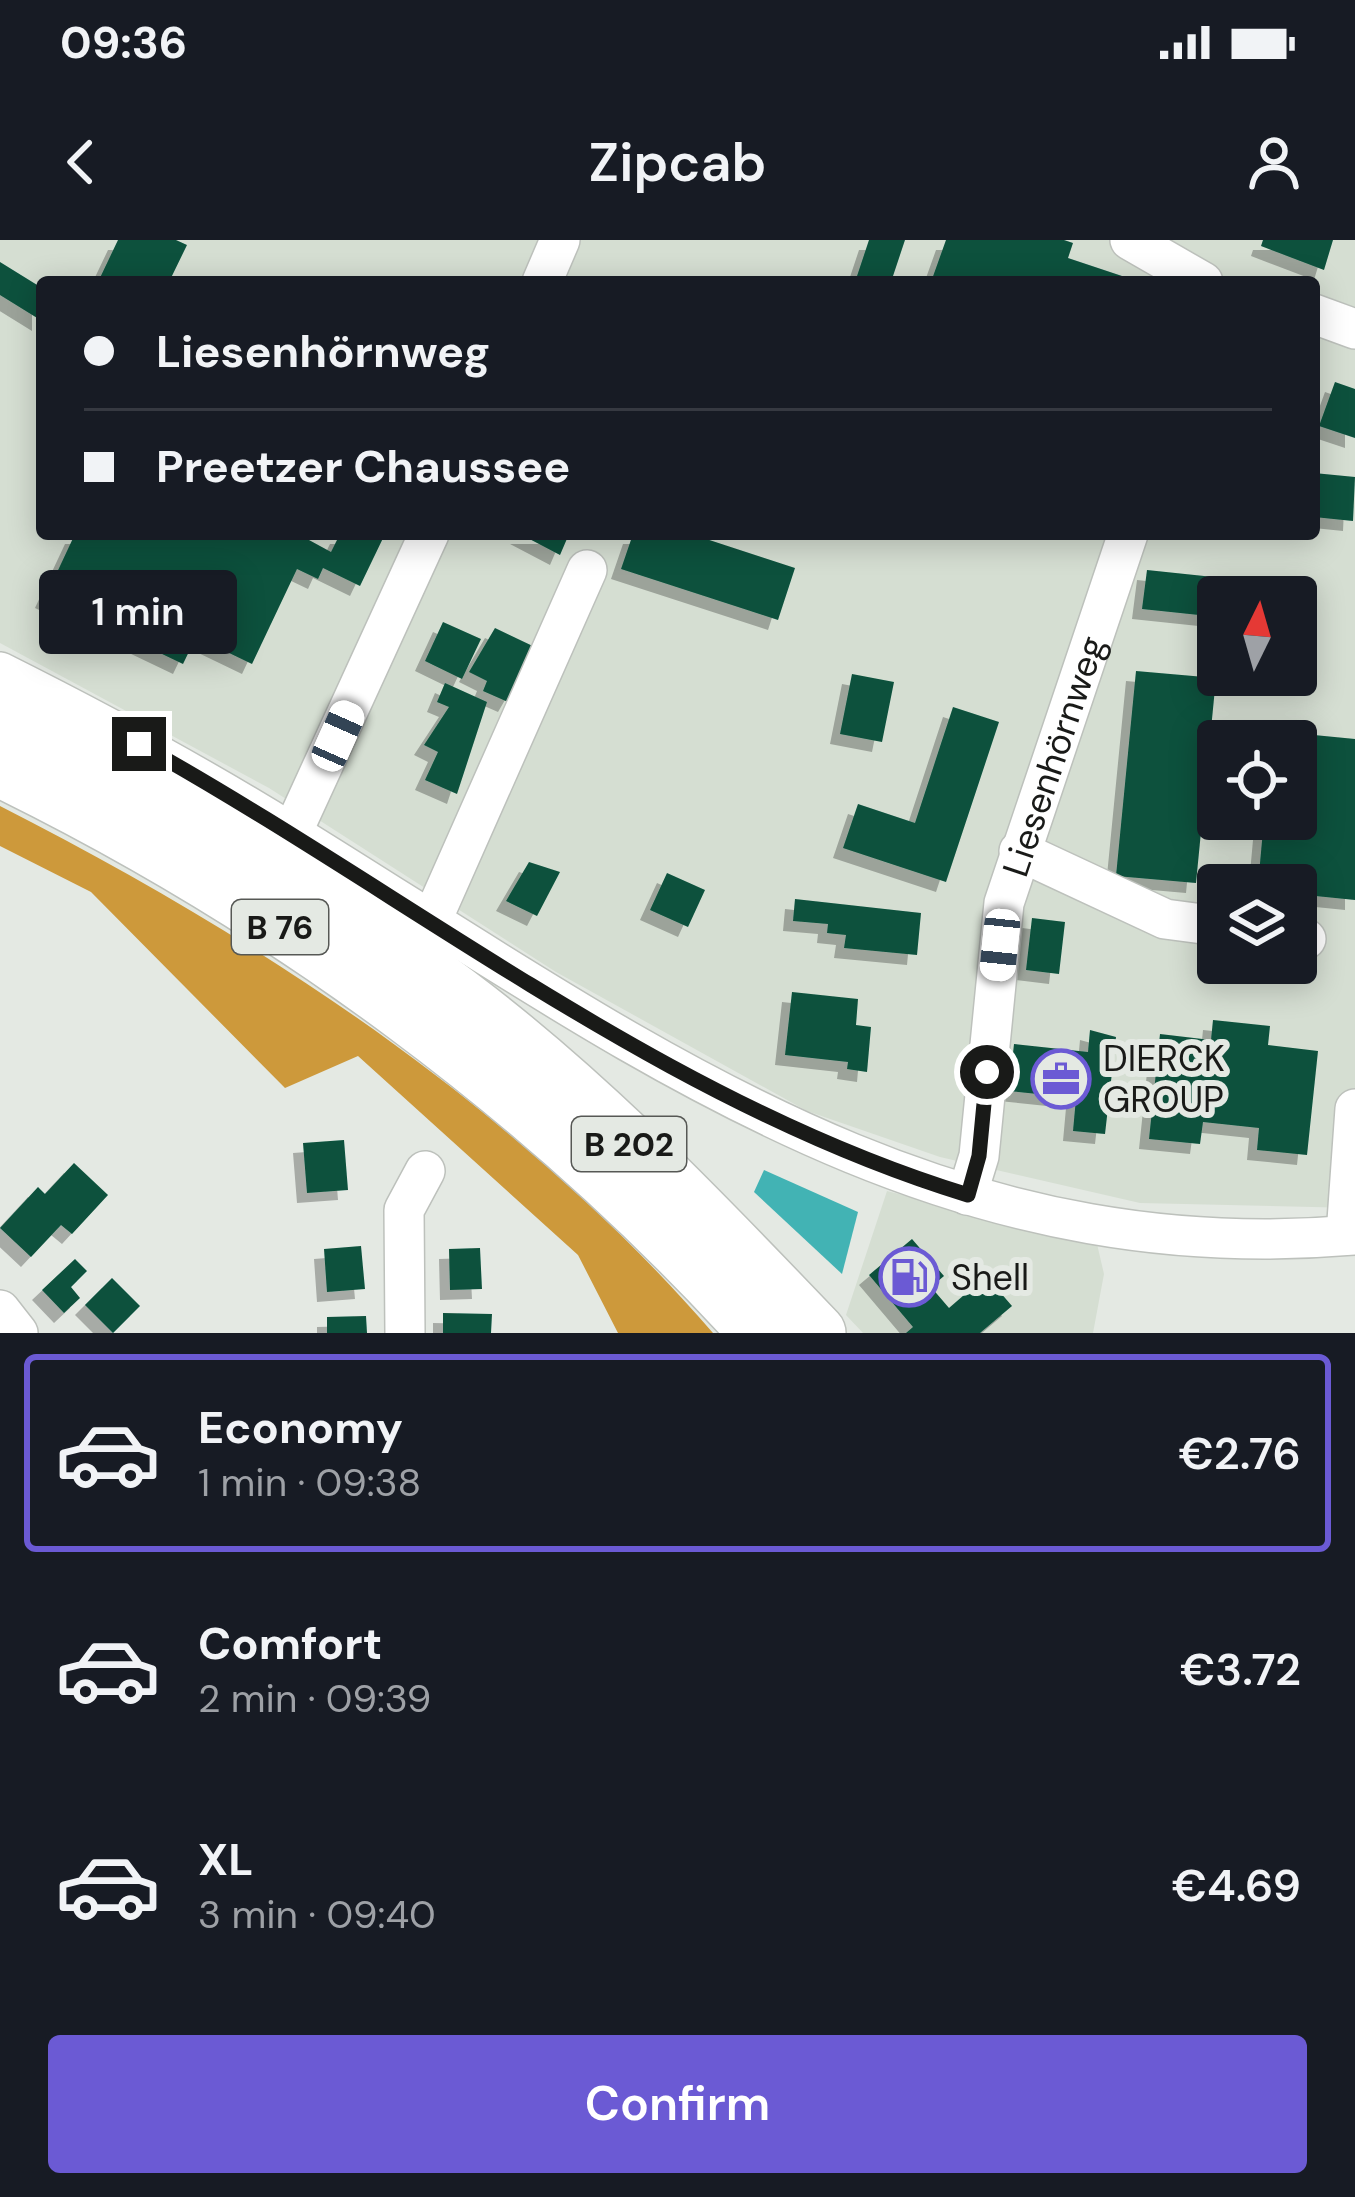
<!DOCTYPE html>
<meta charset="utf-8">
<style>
:root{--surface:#171b24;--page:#20242c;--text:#f1f3f6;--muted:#9ea1a6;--line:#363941;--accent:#6b5ad4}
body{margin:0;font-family:"DM Sans",sans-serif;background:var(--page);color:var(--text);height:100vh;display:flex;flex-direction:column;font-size:45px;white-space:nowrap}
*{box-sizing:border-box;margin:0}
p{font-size:39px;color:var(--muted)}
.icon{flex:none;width:66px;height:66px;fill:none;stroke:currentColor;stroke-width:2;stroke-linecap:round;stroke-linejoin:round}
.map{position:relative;height:1093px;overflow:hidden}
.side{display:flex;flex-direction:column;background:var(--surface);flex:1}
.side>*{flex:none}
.guide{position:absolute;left:36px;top:36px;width:1284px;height:264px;border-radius:12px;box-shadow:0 6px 30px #0003;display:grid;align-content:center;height:264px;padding:0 48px;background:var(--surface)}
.needle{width:78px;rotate:5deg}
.buttons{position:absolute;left:1197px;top:336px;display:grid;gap:24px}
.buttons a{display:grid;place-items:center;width:120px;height:120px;border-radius:12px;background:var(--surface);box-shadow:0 6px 30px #0003;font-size:60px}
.end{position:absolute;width:54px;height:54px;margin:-27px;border:15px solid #191a18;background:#fff;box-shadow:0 0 0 6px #fff}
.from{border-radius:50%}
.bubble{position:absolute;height:84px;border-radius:12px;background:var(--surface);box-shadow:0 6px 30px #0003;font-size:39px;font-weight:600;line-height:84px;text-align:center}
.car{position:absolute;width:36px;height:72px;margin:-36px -18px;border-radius:15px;box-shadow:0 0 9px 3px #0007;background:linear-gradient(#fff 24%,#345 0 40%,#fff 0 76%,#345 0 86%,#fff 0)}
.guide b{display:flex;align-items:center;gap:42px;height:114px;font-size:45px}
.guide b+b{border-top:3px solid var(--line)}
.guide i{width:30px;height:30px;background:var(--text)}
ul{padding:21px 0 0;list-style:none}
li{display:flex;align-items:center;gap:36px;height:198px;margin:0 24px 18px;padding:0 24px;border:6px solid transparent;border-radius:12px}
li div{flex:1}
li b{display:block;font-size:45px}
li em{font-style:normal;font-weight:600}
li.on{border-color:var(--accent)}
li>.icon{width:108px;height:108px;stroke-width:1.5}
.primary-button{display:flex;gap:24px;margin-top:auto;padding:24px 48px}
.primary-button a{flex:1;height:138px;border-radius:12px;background:var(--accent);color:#fff;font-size:48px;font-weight:600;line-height:138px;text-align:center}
.status{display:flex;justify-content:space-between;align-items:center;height:84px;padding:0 60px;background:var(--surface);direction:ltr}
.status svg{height:33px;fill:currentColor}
header{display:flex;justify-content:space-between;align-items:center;height:156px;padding:0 48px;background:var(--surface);font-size:54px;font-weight:600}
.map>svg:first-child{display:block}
</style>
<div class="status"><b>09:36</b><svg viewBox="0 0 49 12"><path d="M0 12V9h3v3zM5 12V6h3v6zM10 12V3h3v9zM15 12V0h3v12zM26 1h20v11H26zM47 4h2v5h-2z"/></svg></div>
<header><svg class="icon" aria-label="back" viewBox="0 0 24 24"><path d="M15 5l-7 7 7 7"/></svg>Zipcab<svg class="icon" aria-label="person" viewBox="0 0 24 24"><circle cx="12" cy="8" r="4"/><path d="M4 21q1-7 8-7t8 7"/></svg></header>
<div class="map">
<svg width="1355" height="1093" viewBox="0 0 1355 1093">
<defs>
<filter id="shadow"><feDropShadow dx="-10" dy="10" stdDeviation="0" flood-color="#0004"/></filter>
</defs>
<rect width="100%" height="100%" fill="#e4e9e3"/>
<path fill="#d5ded2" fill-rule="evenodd" d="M0 0H1355V968L1140 963 940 917 807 871 556 732 269 548 0 403ZM42 42H1314V294H42ZM1218 357H1296V435H1218ZM1218 501H1296V579H1218ZM1218 645H1296V723H1218Z
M887 951 1097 1004 1104 1034 1093 1093H863L846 1075Z"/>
<path fill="#cd993b" d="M0 566C262 699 520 870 713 1093H618L578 1015 358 816 285 848 91 652 0 606Z"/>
<path fill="#42b3b4" d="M764 930 858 972 842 1034 754 952Z"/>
<path fill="#0a513c" filter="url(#shadow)" d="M118 0H176L187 5 169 42H98Z
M869 0H905L891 42H855Z
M946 0H1064L1073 3 1068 18 1128 38 931 42Z
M1263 0H1333L1324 30 1261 6Z
M0 22 42 48V81L0 55Z
M1335 142 1355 149V198L1319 186Z
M1314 233 1355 237 1353 281 1314 277Z
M75 294H298L331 312 340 294H385L360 346 323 328 318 339 297 329 252 424 196 397 183 424 45 358Z
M520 294H569L560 315Z
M633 294H691L795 328 778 380 621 329Z
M1147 330 1223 338 1218 377 1142 369Z
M443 382 481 399 462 439 425 421Z
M495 388 539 409 508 462 483 451 487 441 469 432Z
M1136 431 1216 438 1196 643 1116 636Z
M852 434 894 442 882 502 840 494Z
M445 443 487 462 457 554 425 540 438 512 424 505 449 467 437 462Z
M953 467 999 482 946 642 843 608 858 564 915 583Z
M1273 491 1355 499V660L1296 654V645H1258L1264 579H1296V501H1272Z
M529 622 560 632 537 676 506 661Z
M667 633 705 650 688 687 650 670Z
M795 659 921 673 917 715 844 708 846 695 827 693 828 684 793 681Z
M1032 678 1065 682 1059 734 1026 730Z
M792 752 858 759 856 785 871 787 867 832 847 829 848 822 785 815Z
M1213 780 1270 786 1268 805 1318 811 1307 915 1257 910 1259 888 1203 882 1200 904 1149 899 1160 794 1211 800Z
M1090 790 1116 797 1105 894 1073 891 1076 858 1009 851 1014 804 1088 812Z
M344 900 348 950 307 953 303 903Z
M74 923 108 955 72 994 61 985 31 1017 0 988 38 947 45 954Z
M912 999 944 1036 931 1047 949 1068 986 1036 1012 1066 980 1093H906L913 1087 869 1035Z
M361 1006 365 1049 327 1052 324 1009Z
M480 1008 482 1049 450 1050 449 1009Z
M75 1019 87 1031 71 1047 80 1058 64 1073 42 1050Z
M112 1038 140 1066 113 1093 85 1065Z
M443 1073 492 1074 491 1093H443Z
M366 1076 367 1093H327V1077Z"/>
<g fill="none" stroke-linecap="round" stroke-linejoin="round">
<defs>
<g id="minor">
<path d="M1130 0 1203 42"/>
<path d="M542 42 560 0"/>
<path d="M1314 74 1355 89"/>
<path d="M0 432C100 482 198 535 293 594 633 804 930 1032 1355 995"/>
<path d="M292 593 429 294"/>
<path d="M1019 611 1165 679 1218 686"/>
<path d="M431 682 587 330"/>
<path d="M1296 697 1306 699"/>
<path id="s1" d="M967 955 979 916 1004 663 1128 294"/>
<path d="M1346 995 1355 869"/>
<path d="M0 1070 18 1093"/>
<path d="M405 1093 404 970 425 931"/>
</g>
<path id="highway" d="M0 480C146 551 290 636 423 730 568 832 695 965 817 1093
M0 528C285 667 545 858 758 1093"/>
</defs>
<use href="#minor" stroke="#bdc1bc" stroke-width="42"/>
<use href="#highway" stroke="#bdc1bc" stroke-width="60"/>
<use href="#minor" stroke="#fff" stroke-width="39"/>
<use href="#highway" stroke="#fff" stroke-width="57"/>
</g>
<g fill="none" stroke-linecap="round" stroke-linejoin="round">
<path stroke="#191a18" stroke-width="15" d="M139 504C413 657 664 862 968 955L979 916 987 832"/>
</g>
<defs>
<symbol id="office-ring" viewBox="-11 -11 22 22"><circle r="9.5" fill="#e4e9e3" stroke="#6b5ad4" stroke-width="1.5"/><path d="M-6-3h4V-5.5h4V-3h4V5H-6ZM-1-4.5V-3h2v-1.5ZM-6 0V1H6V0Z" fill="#6b5ad4"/></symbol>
<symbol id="fuel-ring" viewBox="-11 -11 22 22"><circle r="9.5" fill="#e4e9e3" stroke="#6b5ad4" stroke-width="1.5"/><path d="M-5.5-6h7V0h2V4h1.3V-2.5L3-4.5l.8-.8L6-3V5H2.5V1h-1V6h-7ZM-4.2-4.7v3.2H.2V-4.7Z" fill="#6b5ad4"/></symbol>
</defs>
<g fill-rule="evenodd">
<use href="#office-ring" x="1028" y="806" width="66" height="66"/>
<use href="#fuel-ring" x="876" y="1004" width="66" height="66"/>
</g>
<g text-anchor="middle" stroke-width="12" stroke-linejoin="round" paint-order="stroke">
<g fill="#e4e9e3" stroke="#565855" stroke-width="3">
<rect x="232" y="660" width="96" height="54" rx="9"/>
<rect x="572" y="877" width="114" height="54" rx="9"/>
</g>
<g font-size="33" font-weight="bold" fill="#191a18">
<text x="280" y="699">B 76</text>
<text x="629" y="916">B 202</text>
</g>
<g font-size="36" fill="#191a18" stroke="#e4e9e3">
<text dy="13" stroke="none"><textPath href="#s1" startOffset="450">Liesenhörnweg</textPath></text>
</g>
<g font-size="36" fill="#191a18" stroke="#e4e9e3" text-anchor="start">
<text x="1103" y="831">DIERCK<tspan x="1103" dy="41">GROUP</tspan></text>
<text x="951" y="1050">Shell</text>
</g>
</g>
</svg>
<div class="buttons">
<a><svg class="needle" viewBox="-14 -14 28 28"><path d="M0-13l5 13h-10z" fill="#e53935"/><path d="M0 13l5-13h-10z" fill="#9ea1a6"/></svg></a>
<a><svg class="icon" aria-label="locate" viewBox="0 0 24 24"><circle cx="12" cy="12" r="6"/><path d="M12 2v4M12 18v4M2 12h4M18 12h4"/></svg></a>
<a><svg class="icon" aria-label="layers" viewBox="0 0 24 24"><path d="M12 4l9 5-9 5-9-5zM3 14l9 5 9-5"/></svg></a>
</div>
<i class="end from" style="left:987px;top:832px"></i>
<i class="end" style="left:139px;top:504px"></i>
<div class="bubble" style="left:39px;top:330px;width:198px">1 min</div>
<i class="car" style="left:338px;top:496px;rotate:24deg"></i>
<i class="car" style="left:1000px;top:705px;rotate:186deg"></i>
<div class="guide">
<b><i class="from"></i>Liesenhörnweg</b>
<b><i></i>Preetzer Chaussee</b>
</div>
</div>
<section class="side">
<ul>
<li class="on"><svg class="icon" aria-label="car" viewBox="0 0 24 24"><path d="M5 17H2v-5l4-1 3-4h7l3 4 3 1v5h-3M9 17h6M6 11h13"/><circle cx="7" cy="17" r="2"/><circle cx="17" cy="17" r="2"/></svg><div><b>Economy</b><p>1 min · 09:38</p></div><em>€2.76</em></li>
<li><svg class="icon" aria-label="car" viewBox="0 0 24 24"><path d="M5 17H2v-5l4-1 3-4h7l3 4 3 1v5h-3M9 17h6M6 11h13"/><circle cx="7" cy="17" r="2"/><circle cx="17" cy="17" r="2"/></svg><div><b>Comfort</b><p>2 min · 09:39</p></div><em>€3.72</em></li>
<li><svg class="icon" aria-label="car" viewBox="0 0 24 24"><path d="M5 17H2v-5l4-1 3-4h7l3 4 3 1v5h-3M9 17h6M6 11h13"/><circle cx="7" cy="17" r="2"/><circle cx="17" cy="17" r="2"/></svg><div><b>XL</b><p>3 min · 09:40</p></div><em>€4.69</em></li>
</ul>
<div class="primary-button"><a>Confirm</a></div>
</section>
